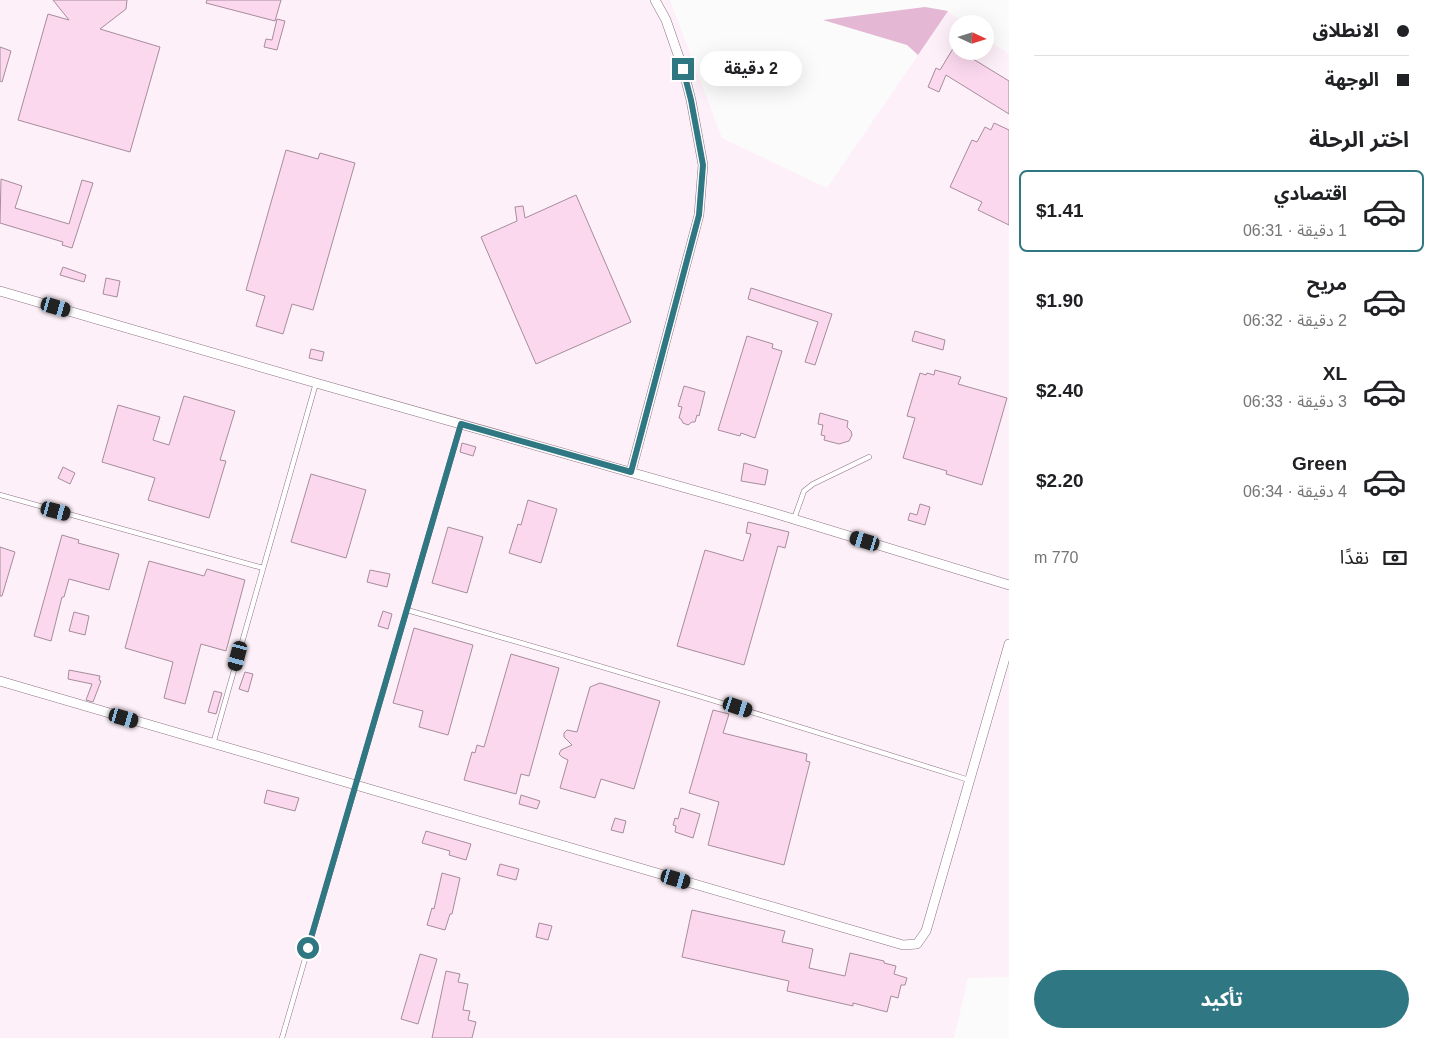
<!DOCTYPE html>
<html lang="ar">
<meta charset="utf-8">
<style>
:root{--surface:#fff;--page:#f6f6f6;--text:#202124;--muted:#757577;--line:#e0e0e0;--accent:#2f7782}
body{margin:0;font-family:Helvetica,"Noto Sans Arabic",sans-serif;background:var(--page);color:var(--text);direction:rtl;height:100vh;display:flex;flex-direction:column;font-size:19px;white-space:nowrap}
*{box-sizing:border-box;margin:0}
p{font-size:16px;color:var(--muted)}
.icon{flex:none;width:28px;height:28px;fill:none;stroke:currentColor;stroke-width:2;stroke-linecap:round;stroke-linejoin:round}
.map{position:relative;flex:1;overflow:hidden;direction:ltr}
.side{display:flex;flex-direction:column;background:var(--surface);width:425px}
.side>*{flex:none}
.guide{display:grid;align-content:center;height:110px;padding:0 25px;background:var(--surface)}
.needle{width:32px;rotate:94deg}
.fabs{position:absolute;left:949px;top:15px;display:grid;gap:10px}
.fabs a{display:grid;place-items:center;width:45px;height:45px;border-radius:50%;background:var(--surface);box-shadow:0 5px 20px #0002;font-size:25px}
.end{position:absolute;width:22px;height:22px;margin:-11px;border:6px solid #2f7782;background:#fff;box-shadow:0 0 0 2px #fff}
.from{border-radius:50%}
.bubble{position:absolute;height:35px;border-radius:18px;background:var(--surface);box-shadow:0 5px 20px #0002;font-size:16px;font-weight:700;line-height:35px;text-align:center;direction:rtl}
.car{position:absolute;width:15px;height:30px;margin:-15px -8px;border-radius:6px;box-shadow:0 0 4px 1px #0007;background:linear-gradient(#222 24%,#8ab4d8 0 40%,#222 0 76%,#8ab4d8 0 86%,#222 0)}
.guide b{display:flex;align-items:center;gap:18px;height:48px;font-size:19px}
.guide b+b{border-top:1px solid var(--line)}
.guide i{width:12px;height:12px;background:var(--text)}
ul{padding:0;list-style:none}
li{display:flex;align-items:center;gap:15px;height:82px;margin:0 10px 8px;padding:0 15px;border:2px solid transparent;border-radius:8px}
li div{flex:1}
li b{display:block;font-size:19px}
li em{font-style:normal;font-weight:700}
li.current{border-color:var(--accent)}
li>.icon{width:45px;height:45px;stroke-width:1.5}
h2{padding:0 25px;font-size:22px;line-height:60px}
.pay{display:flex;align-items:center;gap:12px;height:55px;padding:0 25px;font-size:19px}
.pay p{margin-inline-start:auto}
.action{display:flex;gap:10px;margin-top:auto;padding:10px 25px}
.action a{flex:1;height:58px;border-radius:30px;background:var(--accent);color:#fff;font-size:20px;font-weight:700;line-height:58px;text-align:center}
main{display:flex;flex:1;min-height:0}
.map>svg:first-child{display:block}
</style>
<main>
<section class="side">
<div class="guide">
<b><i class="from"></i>الانطلاق</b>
<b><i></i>الوجهة</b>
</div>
<h2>اختر الرحلة</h2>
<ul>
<li class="current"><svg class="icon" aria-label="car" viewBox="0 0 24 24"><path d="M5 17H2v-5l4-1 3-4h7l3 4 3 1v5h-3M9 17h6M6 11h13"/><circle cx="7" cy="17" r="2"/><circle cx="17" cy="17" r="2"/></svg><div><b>اقتصادي</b><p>1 دقيقة · 06:31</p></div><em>$1.41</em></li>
<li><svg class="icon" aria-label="car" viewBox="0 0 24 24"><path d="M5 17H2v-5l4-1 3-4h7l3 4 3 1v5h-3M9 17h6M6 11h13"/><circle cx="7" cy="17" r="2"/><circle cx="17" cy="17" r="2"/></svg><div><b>مريح</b><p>2 دقيقة · 06:32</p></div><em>$1.90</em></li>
<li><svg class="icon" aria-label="car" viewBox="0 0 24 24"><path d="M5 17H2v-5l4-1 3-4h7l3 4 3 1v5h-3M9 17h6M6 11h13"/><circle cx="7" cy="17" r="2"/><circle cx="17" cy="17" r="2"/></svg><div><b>XL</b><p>3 دقيقة · 06:33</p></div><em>$2.40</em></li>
<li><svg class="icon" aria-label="car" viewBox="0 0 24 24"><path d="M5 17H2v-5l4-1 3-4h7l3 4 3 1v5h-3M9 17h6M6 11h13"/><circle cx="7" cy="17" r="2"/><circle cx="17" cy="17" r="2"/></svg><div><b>Green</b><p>4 دقيقة · 06:34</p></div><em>$2.20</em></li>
</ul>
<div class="pay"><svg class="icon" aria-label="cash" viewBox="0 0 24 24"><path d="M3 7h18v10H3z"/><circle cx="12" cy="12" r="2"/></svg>نقدًا<p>770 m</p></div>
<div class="action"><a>تأكيد</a></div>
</section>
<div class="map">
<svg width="1009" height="1038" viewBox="0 0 1009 1038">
<rect width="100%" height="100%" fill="#fbfbfb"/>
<path fill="#fef0f8" d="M0 0H670L722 138 827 188 948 11 965 24H958V51H985V38L1009 54V977L968 978 954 1038H0Z"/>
<path fill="#e4b8d4" d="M925 7 948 11 918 55 907 45 823 20Z"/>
<path fill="#fbd8ee" stroke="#a68c9c" d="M53 0H127L126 9 100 29 160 47 130 152 18 120 48 14 69 20Z
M207 0H281L275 21 206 3Z
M277 19 285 21 277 50 264 47 266 39 272 40Z
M0 47 11 51 2 82 0 81Z
M954 47 958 51H960L1009 81V114L946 75 939 92 928 87 936 68 940 70Z
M994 123 1009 130V225L978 210 982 202 950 187 972 140 977 142 985 127 991 130Z
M286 150 318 159 320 153 355 163 313 310 292 304 283 334 256 326 265 296 246 290Z
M1 179 22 186 15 208 69 224 82 180 93 183 72 248 62 245 63 242 0 223Z
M576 195 631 322 536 364 481 237 517 221 515 207 523 206 525 218Z
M63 267 86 275 84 282 60 275Z
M106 278 120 281 117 297 103 294Z
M751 288 832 314 815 365 805 362 818 322 748 299Z
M915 331 945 340 943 350 912 341Z
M747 336 773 344 772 348 782 351 755 438 741 433 740 436 718 430Z
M311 349 324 352 322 361 309 358Z
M935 370 961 377 958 384 1007 398 982 485 946 474 947 471 903 458 915 418 907 416 920 373 926 375 927 373 934 375Z
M684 386 705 392 699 416 697 415 695 422H692L688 425 683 423 681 419 679 418 682 407 678 406Z
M184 396 235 411 220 460 226 461 209 518 148 500 155 478 102 462 118 405 160 417 153 440 169 445Z
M820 413 848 421 847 427 851 431 852 435 849 441 839 444 824 440 825 436 821 435 823 425 818 424Z
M462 443 476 447 473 456 460 452Z
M744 463 768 470 765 485 741 481Z
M63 467 75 473 70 484 58 478Z
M311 474 366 490 346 558 291 542Z
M528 500 557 509 541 563 509 553 518 524 521 525Z
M920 504 930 507 925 525 908 520 910 513 917 515Z
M748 522 789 532 785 548 778 546 744 665 677 646 705 550 743 561 751 534 746 533Z
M448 527 483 537 467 593 432 583Z
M62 535 79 540 78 543 119 554 109 590 69 579 64 597H62L51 641 34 636Z
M0 547 15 552 2 596H0Z
M149 561 204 576 207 569 245 580 226 651 201 644 185 704 164 698 173 662 125 648Z
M370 570 390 574 387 587 367 582Z
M383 611 392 614 388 629 378 626Z
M74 612 89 616 85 635 69 631Z
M414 628 473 645 448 735 419 727 423 711 393 703Z
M511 654 559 668 529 776 521 774 516 794 464 780 472 752 475 753 477 745 484 747Z
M69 670 100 676 99 680 101 681 93 702 86 700 92 684 68 679Z
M245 672 253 674 248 692 239 689Z
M600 683 660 701 634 789 601 779 595 798 560 788 568 760 562 757 559 754 561 750 572 745 564 737V733L567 730 577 732 590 687Z
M214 691 222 693 216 714 208 712Z
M713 710 729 714 723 733 807 754 806 761 810 762 784 865 708 845 719 802 689 793Z
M267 790 299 798 295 811 264 803Z
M521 795 540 801 537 809 519 804Z
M681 808 700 814 693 838 675 832 676 826 673 825 675 818 678 819Z
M615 818 626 821 623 833 611 830Z
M426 831 471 844 466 860 449 855 450 851 422 843Z
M500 864 519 869 516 880 497 875Z
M442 873 460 878 452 914H450L445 930 427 925 432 908 434 909Z
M692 910 785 931 782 942 813 949 809 968 845 976 850 953 884 961V963L896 966 894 974 907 978 905 985H901L898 998 891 996 887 1012 853 1003V1006L787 991 789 981 682 957Z
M539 923 552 926 548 940 536 937Z
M420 954 437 959 418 1024 401 1019Z
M446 971 460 974 458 982 468 984 463 1010 470 1011 468 1020 476 1022 472 1038H432Z"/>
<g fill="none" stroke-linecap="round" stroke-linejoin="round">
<defs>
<path id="lane" d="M0 495 263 568
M794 519 804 491 813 484 869 457
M407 610C596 664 783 721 969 780
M213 744 316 383
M282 1038 461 424"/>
<path id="street" d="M0 291 316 383 767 511 1009 585
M631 472 699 215 703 165 691 100 683 69 666 20 655 0
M0 681 903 945 917 944 926 931 1009 644"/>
</defs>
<use href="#lane" stroke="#8c7383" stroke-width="5.5"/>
<use href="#street" stroke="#8c7383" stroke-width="10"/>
<use href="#lane" stroke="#fff" stroke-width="4.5"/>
<use href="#street" stroke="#fff" stroke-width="9"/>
</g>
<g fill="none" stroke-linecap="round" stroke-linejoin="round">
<path stroke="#2f7782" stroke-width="6" d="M308 948 461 424 631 472 699 215 703 165 691 100 683 69"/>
</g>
</svg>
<div class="fabs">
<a><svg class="needle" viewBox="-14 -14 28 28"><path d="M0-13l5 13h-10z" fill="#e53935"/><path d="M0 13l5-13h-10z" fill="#757577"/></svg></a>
</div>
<i class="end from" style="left:308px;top:948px"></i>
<i class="end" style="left:683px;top:69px"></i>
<div class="bubble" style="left:700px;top:51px;width:102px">2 دقيقة</div>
<i class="car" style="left:56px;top:307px;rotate:106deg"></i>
<i class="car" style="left:56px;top:511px;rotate:105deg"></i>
<i class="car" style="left:865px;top:541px;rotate:287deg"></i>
<i class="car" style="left:238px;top:656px;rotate:195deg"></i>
<i class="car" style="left:738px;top:707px;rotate:108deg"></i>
<i class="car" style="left:124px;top:718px;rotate:106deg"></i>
<i class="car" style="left:676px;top:879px;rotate:106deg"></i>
</div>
</main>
